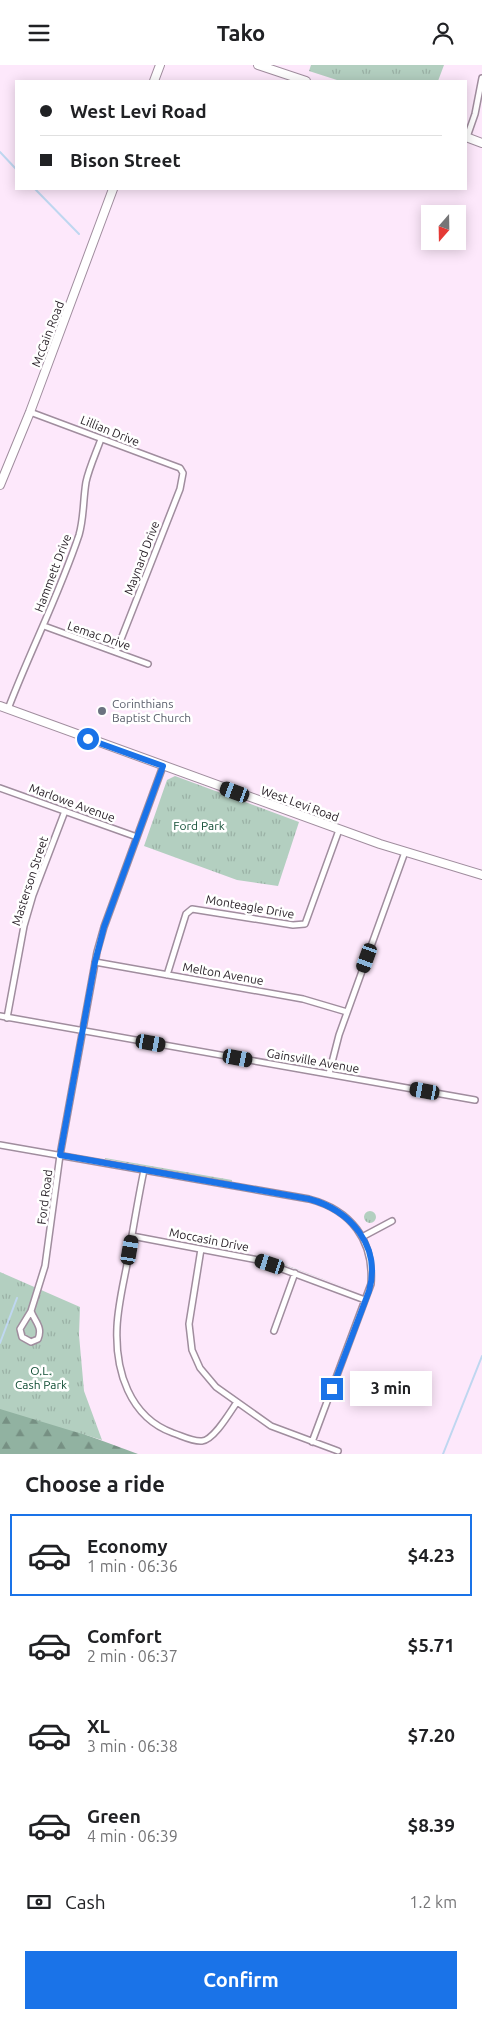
<!DOCTYPE html>
<meta charset="utf-8">
<style>
:root{--surface:#fff;--page:#f6f6f6;--text:#202124;--muted:#757577;--line:#e0e0e0;--accent:#1a73e8}
body{margin:0;font-family:Ubuntu,sans-serif;background:var(--page);color:var(--text);height:100vh;display:flex;flex-direction:column;font-size:19px;white-space:nowrap}
*{box-sizing:border-box;margin:0}
p{font-size:16px;color:var(--muted)}
.icon{flex:none;width:28px;height:28px;fill:none;stroke:currentColor;stroke-width:2;stroke-linecap:round;stroke-linejoin:round}
.map{position:relative;height:1389px;overflow:hidden}
.details{display:flex;flex-direction:column;background:var(--surface);flex:1}
.details>*{flex:none}
.guide{position:absolute;left:15px;top:15px;width:452px;height:110px;border-radius:0px;box-shadow:0 2px 12px #0003;display:grid;align-content:center;height:110px;padding:0 25px;background:var(--surface)}
.needle{width:32px;rotate:200deg}
.buttons{position:absolute;left:421px;top:140px;display:grid;gap:10px}
.buttons a{display:grid;place-items:center;width:45px;height:45px;border-radius:0px;background:var(--surface);box-shadow:0 2px 12px #0003;font-size:25px}
.end{position:absolute;width:22px;height:22px;margin:-11px;border:6px solid #1a73e8;background:#fff;box-shadow:0 0 0 2px #fff}
.from{border-radius:50%}
.bubble{position:absolute;height:35px;border-radius:0px;background:var(--surface);box-shadow:0 2px 12px #0003;font-size:16px;font-weight:700;line-height:35px;text-align:center}
.car{position:absolute;width:15px;height:30px;margin:-15px -8px;border-radius:6px;box-shadow:0 0 4px 1px #0007;background:linear-gradient(#222 24%,#8ab4d8 0 40%,#222 0 76%,#8ab4d8 0 86%,#222 0)}
.guide b{display:flex;align-items:center;gap:18px;height:48px;font-size:19px}
.guide b+b{border-top:1px solid var(--line)}
.guide i{width:12px;height:12px;background:var(--text)}
ul{padding:0;list-style:none}
li{display:flex;align-items:center;gap:15px;height:82px;margin:0 10px 8px;padding:0 15px;border:2px solid transparent;border-radius:0px}
li div{flex:1}
li b{display:block;font-size:19px}
li em{font-style:normal;font-weight:700}
li.selected{border-color:var(--accent)}
li>.icon{width:45px;height:45px;stroke-width:1.5}
h2{padding:0 25px;font-size:22px;line-height:60px}
.pay{display:flex;align-items:center;gap:12px;height:55px;padding:0 25px;font-size:19px}
.pay p{margin-inline-start:auto}
.primary-button{display:flex;gap:10px;margin-top:auto;padding:10px 25px}
.primary-button a{flex:1;height:58px;border-radius:0px;background:var(--accent);color:#fff;font-size:20px;font-weight:700;line-height:58px;text-align:center}
header{display:flex;justify-content:space-between;align-items:center;height:65px;padding:0 25px;background:var(--surface);font-size:22px;font-weight:700}
.map>svg:first-child{display:block}
</style>
<header><svg class="icon" aria-label="menu" viewBox="0 0 24 24"><path d="M4 6h16M4 12h16M4 18h16"/></svg>Tako<svg class="icon" aria-label="person" viewBox="0 0 24 24"><circle cx="12" cy="8" r="4"/><path d="M4 21q1-7 8-7t8 7"/></svg></header>
<div class="map">
<svg width="482" height="1389" viewBox="0 0 482 1389">
<defs>
<pattern id="grass-dots" width="8" height="8" patternUnits="userSpaceOnUse" patternTransform="scale(1.25)"><rect width="8" height="8" fill="#b3cfc0"/><path d="M2 2h.1M6 6h.1" fill="none" stroke="#9ab1a5" stroke-width="1.8" stroke-linecap="round"/></pattern>
<pattern id="forest-firs" width="22" height="20" patternUnits="userSpaceOnUse" patternTransform="scale(1.25)"><rect width="22" height="20" fill="#91b2a1"/><path d="M5 1l3.5 6h-7zM16 11l3.5 6h-7z" fill="#769083"/></pattern>
<pattern id="park-tufts" width="24" height="20" patternUnits="userSpaceOnUse" patternTransform="scale(1.25)"><rect width="24" height="20" fill="#b3cfc0"/><path d="M3 7l-1-3M5 7V3M7 7l1-3M15 17l-1-3M17 17v-4M19 17l1-3" fill="none" stroke="#9ab1a5"/></pattern>
</defs>
<rect width="100%" height="100%" fill="#fde8fb"/>
<path fill="url(#grass-dots)" d="M105 1093 232 1115V1117L105 1094Z
M236 1185 275 1196 358 1227 282 1199Z"/>
<path fill="url(#forest-firs)" d="M0 1338 138 1389H0Z"/>
<path fill="url(#park-tufts)" d="M311 0H444L438 16H340L309 6Z
M175 711 299 757 278 821 237 815 144 781 167 715Z
M364 1152a6 6 0 1 1 12 0a6 6 0 1 1-12 0Z
M0 1207 80 1242 79 1270 84 1326 102 1375 0 1344Z"/>
<g fill="none" stroke-linecap="round" stroke-linejoin="round">
<path stroke="#bfd7f0" stroke-width="2" d="M0 87 16 104
M35 124 79 169
M0 1278 17 1233
M443 1389 482 1291"/>
<defs>
<path id="street" d="M467 72 475 49 482 13
M30 347 180 403 183 408 180 424 116 587
M44 561 148 599
M8 644C30 586 59 530 79 470 84 453 83 435 86 417 89 403 96 388 101 374
M0 723 137 772
M95 897 303 934 347 947
M167 910 186 849 192 844 293 860 305 859 339 765
M0 951 475 1035
M7 953 24 861 33 830 65 746
M329 1009 339 970 405 787
M0 1080 309 1134C351 1145 374 1175 371 1219L312 1377
M144 1105C138 1134 133 1164 128 1194 124 1216 118 1239 117 1262 115 1305 129 1352 173 1368 182 1371 193 1377 202 1376 214 1375 230 1347 237 1337
M132 1171 258 1195 365 1235
M362 1172 392 1156
M201 1184 189 1259 192 1285 200 1303 216 1322 271 1361 338 1386
M31 1246C35 1257 43 1262 38 1274L31 1277 22 1272 20 1264 31 1246 45 1201 60 1090 97 887 104 862 163 701
M274 1266 295 1208"/>
<path id="secondary" d="M258 0 306 16
M154 16 160 0
M466 72 482 78
M0 420 30 347 113 124
M0 641 380 779 482 810"/>
</defs>
<use href="#street" stroke="#a08d9e" stroke-width="8"/>
<use href="#secondary" stroke="#a08d9e" stroke-width="10"/>
<use href="#street" stroke="#fff" stroke-width="5"/>
<use href="#secondary" stroke="#fff" stroke-width="8"/>
</g>
<g fill="none" stroke-linecap="round" stroke-linejoin="round">
<path stroke="#1a73e8" stroke-width="6" d="M88 674 163 701 104 862 95 897 60 1090 309 1134C350 1145 382 1181 369 1226L332 1324"/>
</g>
<circle fill="#6b7280" stroke="#fff" stroke-width="2" cx="102" cy="646" r="5"/>
<g text-anchor="middle" stroke-width="5" stroke-linejoin="round" paint-order="stroke">
<g font-size="12" fill="#251d24" stroke="#fff">
<text transform="translate(48 269) rotate(-69)" y="4">McCain Road</text>
<text transform="translate(110 366) rotate(22)" y="4">Lillian Drive</text>
<text transform="translate(142 493) rotate(-69)" y="4">Maynard Drive</text>
<text transform="translate(53 508) rotate(-69)" y="4">Hammett Drive</text>
<text transform="translate(99 571) rotate(19)" y="4">Lemac Drive</text>
<text transform="translate(72 738) rotate(20)" y="4">Marlowe Avenue</text>
<text transform="translate(300 739) rotate(20)" y="4">West Levi Road</text>
<text transform="translate(30 816) rotate(-72)" y="4">Masterson Street</text>
<text transform="translate(250 842) rotate(10)" y="4">Monteagle Drive</text>
<text transform="translate(223 909) rotate(10)" y="4">Melton Avenue</text>
<text transform="translate(313 996) rotate(10)" y="4">Gainsville Avenue</text>
<text transform="translate(45 1132) rotate(-83)" y="4">Ford Road</text>
<text transform="translate(209 1175) rotate(11)" y="4">Moccasin Drive</text>
</g>
<g font-size="12" fill="#5b616d" stroke="#fff" text-anchor="start">
<text x="112" y="643">Corinthians<tspan x="112" dy="14">Baptist Church</tspan></text>
</g>
<g font-size="12" fill="#104d34" stroke="#fff">
<text x="199" y="765">Ford Park</text>
<text x="41" y="1310">O.L.<tspan x="41" dy="14">Cash Park</tspan></text>
</g>
</g>
</svg>
<div class="buttons">
<a><svg class="needle" viewBox="-14 -14 28 28"><path d="M0-13l5 13h-10z" fill="#e53935"/><path d="M0 13l5-13h-10z" fill="#757577"/></svg></a>
</div>
<i class="end from" style="left:88px;top:674px"></i>
<i class="end" style="left:332px;top:1324px"></i>
<div class="bubble" style="left:350px;top:1306px;width:82px">3 min</div>
<i class="car" style="left:235px;top:727px;rotate:290deg"></i>
<i class="car" style="left:367px;top:893px;rotate:200deg"></i>
<i class="car" style="left:151px;top:978px;rotate:100deg"></i>
<i class="car" style="left:238px;top:993px;rotate:101deg"></i>
<i class="car" style="left:425px;top:1026px;rotate:280deg"></i>
<i class="car" style="left:130px;top:1185px;rotate:10deg"></i>
<i class="car" style="left:270px;top:1199px;rotate:288deg"></i>
<div class="guide">
<b><i class="from"></i>West Levi Road</b>
<b><i></i>Bison Street</b>
</div>
</div>
<section class="details">
<h2>Choose a ride</h2>
<ul>
<li class="selected"><svg class="icon" aria-label="car" viewBox="0 0 24 24"><path d="M5 17H2v-5l4-1 3-4h7l3 4 3 1v5h-3M9 17h6M6 11h13"/><circle cx="7" cy="17" r="2"/><circle cx="17" cy="17" r="2"/></svg><div><b>Economy</b><p>1 min · 06:36</p></div><em>$4.23</em></li>
<li><svg class="icon" aria-label="car" viewBox="0 0 24 24"><path d="M5 17H2v-5l4-1 3-4h7l3 4 3 1v5h-3M9 17h6M6 11h13"/><circle cx="7" cy="17" r="2"/><circle cx="17" cy="17" r="2"/></svg><div><b>Comfort</b><p>2 min · 06:37</p></div><em>$5.71</em></li>
<li><svg class="icon" aria-label="car" viewBox="0 0 24 24"><path d="M5 17H2v-5l4-1 3-4h7l3 4 3 1v5h-3M9 17h6M6 11h13"/><circle cx="7" cy="17" r="2"/><circle cx="17" cy="17" r="2"/></svg><div><b>XL</b><p>3 min · 06:38</p></div><em>$7.20</em></li>
<li><svg class="icon" aria-label="car" viewBox="0 0 24 24"><path d="M5 17H2v-5l4-1 3-4h7l3 4 3 1v5h-3M9 17h6M6 11h13"/><circle cx="7" cy="17" r="2"/><circle cx="17" cy="17" r="2"/></svg><div><b>Green</b><p>4 min · 06:39</p></div><em>$8.39</em></li>
</ul>
<div class="pay"><svg class="icon" aria-label="cash" viewBox="0 0 24 24"><path d="M3 7h18v10H3z"/><circle cx="12" cy="12" r="2"/></svg>Cash<p>1.2 km</p></div>
<div class="primary-button"><a>Confirm</a></div>
</section>
